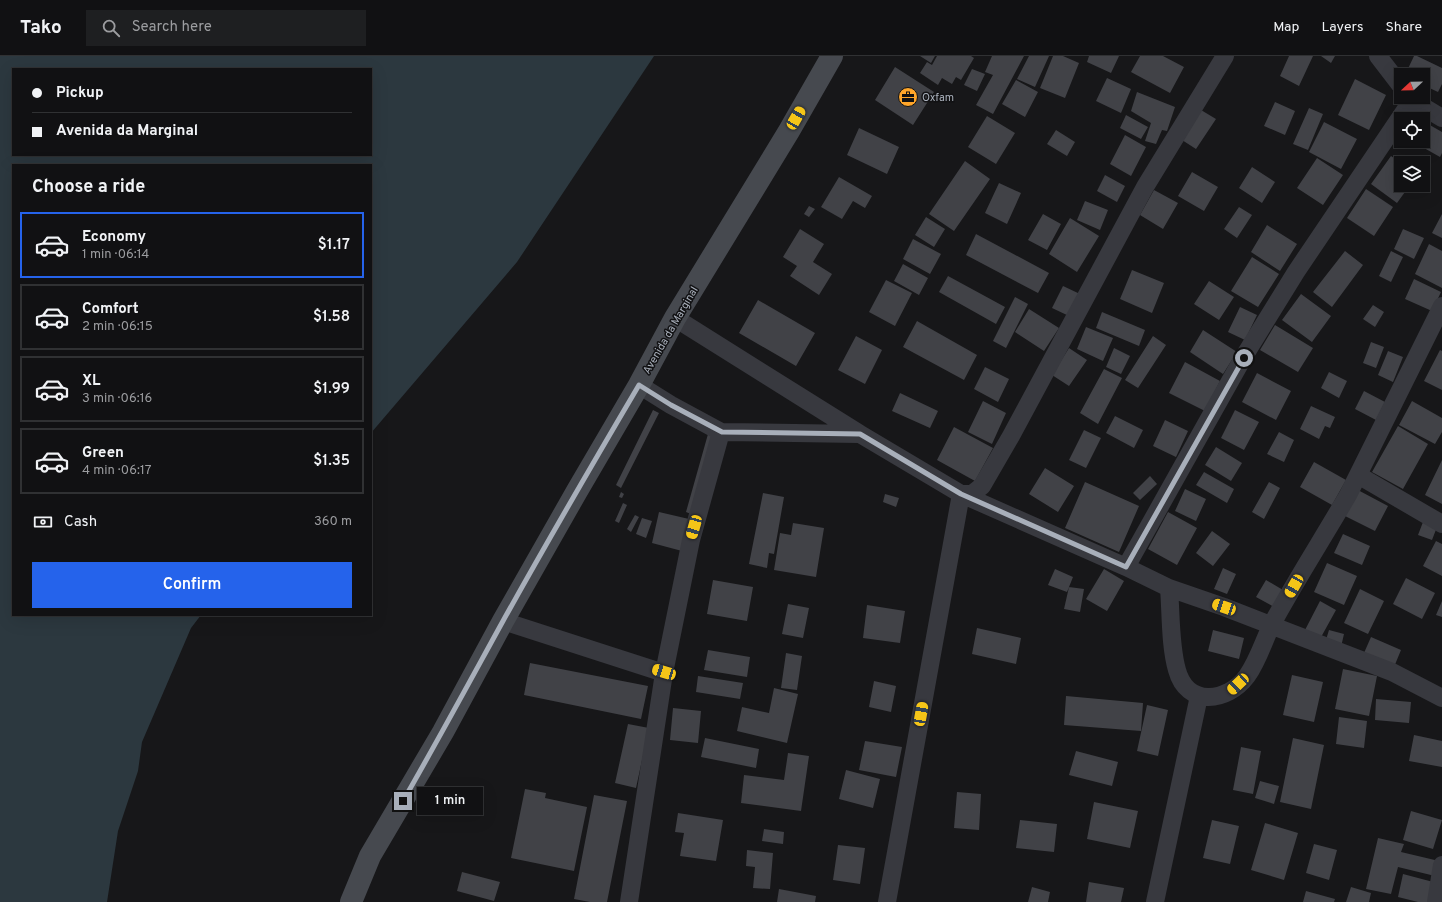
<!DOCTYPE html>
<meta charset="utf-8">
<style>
:root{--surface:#111113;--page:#1e1f21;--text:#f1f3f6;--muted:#9c9da0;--line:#303133;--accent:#2563eb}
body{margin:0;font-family:Overpass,sans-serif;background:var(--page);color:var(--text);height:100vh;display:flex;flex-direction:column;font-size:15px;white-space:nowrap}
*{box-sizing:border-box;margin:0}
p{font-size:13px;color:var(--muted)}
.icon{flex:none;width:22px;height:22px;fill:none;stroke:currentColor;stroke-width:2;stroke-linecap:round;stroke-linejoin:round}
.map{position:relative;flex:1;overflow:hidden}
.side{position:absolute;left:12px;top:108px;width:360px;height:452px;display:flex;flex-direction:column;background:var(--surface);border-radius:0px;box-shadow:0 4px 16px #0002,0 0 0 1px var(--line)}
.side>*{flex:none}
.guide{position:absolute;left:12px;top:12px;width:360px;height:88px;border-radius:0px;box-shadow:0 4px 16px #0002,0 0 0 1px var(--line);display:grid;align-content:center;height:88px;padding:0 20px;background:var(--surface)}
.needle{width:26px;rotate:248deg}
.buttons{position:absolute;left:1394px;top:12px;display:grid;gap:8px}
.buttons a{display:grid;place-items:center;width:36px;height:36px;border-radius:0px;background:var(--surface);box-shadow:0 4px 16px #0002,0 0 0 1px var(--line);font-size:20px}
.end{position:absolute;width:18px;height:18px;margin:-9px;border:5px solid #a8afba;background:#111;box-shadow:0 0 0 2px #111}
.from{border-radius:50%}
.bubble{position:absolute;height:28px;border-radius:0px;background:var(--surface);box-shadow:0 4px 16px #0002,0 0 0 1px var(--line);font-size:13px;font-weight:600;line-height:28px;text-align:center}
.car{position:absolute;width:12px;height:24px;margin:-12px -6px;border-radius:5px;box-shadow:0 0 3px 1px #0007;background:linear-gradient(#f5c518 24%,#345 0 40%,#f5c518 0 76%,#345 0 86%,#f5c518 0)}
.guide b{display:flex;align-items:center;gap:14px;height:38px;font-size:15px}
.guide b+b{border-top:1px solid var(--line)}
.guide i{width:10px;height:10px;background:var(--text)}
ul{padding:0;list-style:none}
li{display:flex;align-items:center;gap:12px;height:66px;margin:0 8px 6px;padding:0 12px;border:2px solid var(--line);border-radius:0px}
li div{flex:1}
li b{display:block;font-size:15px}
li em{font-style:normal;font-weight:600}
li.active{border-color:var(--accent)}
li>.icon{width:36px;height:36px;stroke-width:1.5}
h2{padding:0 20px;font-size:18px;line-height:48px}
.pay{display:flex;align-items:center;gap:10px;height:44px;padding:0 20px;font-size:15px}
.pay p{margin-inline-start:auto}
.button{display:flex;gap:8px;margin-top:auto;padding:8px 20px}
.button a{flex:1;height:46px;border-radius:0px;background:var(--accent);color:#fff;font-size:16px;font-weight:600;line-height:46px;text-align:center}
header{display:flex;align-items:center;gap:24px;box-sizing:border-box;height:56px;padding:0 20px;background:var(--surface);border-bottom:1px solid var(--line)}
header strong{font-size:19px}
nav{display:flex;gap:22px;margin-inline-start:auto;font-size:14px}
.search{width:280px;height:36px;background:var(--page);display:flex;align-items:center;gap:10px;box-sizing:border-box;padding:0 14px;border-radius:0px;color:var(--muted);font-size:15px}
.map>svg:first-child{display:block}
</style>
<header>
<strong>Tako</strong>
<div class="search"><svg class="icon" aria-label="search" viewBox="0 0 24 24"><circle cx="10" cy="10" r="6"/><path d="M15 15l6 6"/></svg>Search here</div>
<nav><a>Map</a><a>Layers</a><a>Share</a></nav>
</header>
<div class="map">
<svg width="1442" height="846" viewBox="0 0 1442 846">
<rect width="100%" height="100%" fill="#171719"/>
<path fill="#2c383f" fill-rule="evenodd" d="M0 0H654L517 206 371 377V109H13V559H201L191 572 142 686 138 715 118 775 107 846H0ZM13 13H371V99H13Z"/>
<path fill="#414247" d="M920 0H935L931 7Z
M937 0H971L974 2 961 24 956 21 952 28 942 22 938 29 920 17 927 6 932 9Z
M992 0H1024L993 58 976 49 993 19 985 16Z
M1029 0H1049L1035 31 1017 23Z
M1053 0H1063L1079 7 1065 42 1040 32Z
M1089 0H1119L1111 17 1087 6Z
M1140 0H1163L1184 11 1170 37 1131 16Z
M1289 0H1313L1299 30 1280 20Z
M1321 0H1335L1331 7Z
M1414 0H1417L1442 12V28L1438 36 1423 29V19H1405Z
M895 11 934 36 913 69 875 44Z
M972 13 985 18 977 35 964 29Z
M1107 22 1131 33 1121 57 1096 45Z
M1355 23 1386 39 1369 74 1338 59Z
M1016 24 1038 36 1025 61 1002 48Z
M1137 36 1175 51 1167 75 1162 74 1156 88 1145 85 1151 67 1131 55Z
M1275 46 1295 55 1285 79 1264 70Z
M1309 52 1323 58 1308 94 1293 88Z
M1201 54 1216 63 1196 93 1182 84Z
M1126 59 1148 71 1141 83 1120 72Z
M987 60 1015 77 996 108 968 91Z
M1324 66 1357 83 1341 113 1309 96Z
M1428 68 1442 76V97L1440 101 1417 88 1419 85H1423V77Z
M859 72 899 91 887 118 847 99Z
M1056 74 1075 86 1067 100 1047 88Z
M1125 79 1146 91 1131 120 1110 108Z
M1391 100 1401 107V129H1410L1397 147 1371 128Z
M1317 102 1343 119 1323 149 1297 132Z
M965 105 990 123 954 175 929 158Z
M1252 111 1275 126 1262 147 1239 132Z
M1192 116 1218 131 1204 155 1178 140Z
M1105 119 1125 130 1117 146 1097 135Z
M839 121 872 140 865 152 853 145 842 163 821 151Z
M999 127 1021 137 1007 168 985 157Z
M1366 133 1393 151 1374 180 1347 162Z
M1154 134 1178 147 1163 173 1140 159Z
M1085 145 1108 154 1100 174 1077 164Z
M809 150 815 153 809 161 804 158Z
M1239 151 1252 159 1237 182 1224 173Z
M1043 158 1061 168 1047 194 1028 184Z
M1442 158V182L1432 177Z
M926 161 945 173 934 191 915 179Z
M1070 162 1099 180 1077 216 1049 198Z
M1267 169 1297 188 1280 215 1251 196Z
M800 173 824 188 813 206 832 218 819 239 790 220 797 210 783 201Z
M1403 173 1424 182 1414 203 1394 193Z
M976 178 1049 217 1038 237 966 199Z
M913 183 941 198 930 218 903 203Z
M1429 188 1442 195V232L1415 218Z
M1345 195 1363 209 1332 251 1313 236Z
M1391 195 1403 201 1391 226 1379 220Z
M1252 201 1279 218 1258 251 1231 235Z
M903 208 928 222 919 239 894 225Z
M1132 214 1164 227 1152 257 1120 243Z
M948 220 1005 251 996 268 939 236Z
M1414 223 1441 236 1432 255 1405 243Z
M886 224 912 237 895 270 869 256Z
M1209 225 1234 241 1219 264 1194 248Z
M1063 230 1080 238 1069 260 1052 252Z
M1301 238 1331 260 1312 286 1282 264Z
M1015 241 1028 248 1006 292 993 285Z
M758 244 815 277 796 310 739 277Z
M1373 249 1384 256 1375 271 1363 263Z
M1240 251 1257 259 1245 284 1228 276Z
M1029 253 1059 272 1044 295 1015 276Z
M1102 256 1145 274 1139 290 1096 272Z
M917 265 977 299 964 324 903 291Z
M1275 269 1313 292 1298 316 1260 294Z
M1086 271 1113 282 1103 305 1077 293Z
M1203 274 1237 296 1223 318 1190 296Z
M856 280 882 294 865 328 838 314Z
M1153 280 1166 289 1138 332 1125 324Z
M1371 286 1384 291 1376 312 1363 307Z
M1069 292 1087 304 1069 330 1052 319Z
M1114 292 1130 300 1121 318 1106 311Z
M1440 294 1442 295V334L1424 325Z
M1388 295 1403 301 1393 326 1378 319Z
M1185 306 1220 325 1205 355 1169 337Z
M985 311 1009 323 998 346 974 333Z
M1104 313 1122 322 1098 368 1080 357Z
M1329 316 1347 325 1339 342 1321 332Z
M1257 317 1291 335 1276 364 1242 346Z
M1364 335 1385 346 1376 364 1355 353Z
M900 337 938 355 930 372 892 355Z
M983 345 1006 357 992 388 968 376Z
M1412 345 1442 362V376L1435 388 1399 369Z
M1311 350 1335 361 1330 372 1325 370 1319 383 1300 373Z
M653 354 659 357 621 432 616 429Z
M1235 354 1259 366 1244 394 1221 382Z
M1115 360 1143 374 1134 392 1106 377Z
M1165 364 1188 375 1176 401 1153 390Z
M1398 370 1428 388 1403 433 1372 416Z
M954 371 993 392 975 425 937 404Z
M1084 374 1101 382 1086 412 1069 404Z
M1279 376 1294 384 1284 406 1267 398Z
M708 378 713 380 691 458 686 456Z
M1216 391 1242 407 1231 425 1205 409Z
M1442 404V448L1425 439Z
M1314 406 1346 424 1332 449 1300 431Z
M1045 412 1074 430 1058 456 1029 438Z
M1204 416 1234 433 1227 447 1196 429Z
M1150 420 1157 428 1140 444 1133 437Z
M1085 426 1139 450 1119 496 1065 472Z
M1269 426 1280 432 1264 463 1252 456Z
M1185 433 1206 443 1196 465 1175 455Z
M1356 433 1388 450 1375 475 1343 459Z
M621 436 624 438 622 442 619 441Z
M763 437 784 441 774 498 769 497 767 512 749 508Z
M885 438 899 442 896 451 883 446Z
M623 447 627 449 619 467 615 465Z
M659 456 689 463 682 495 652 487Z
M1168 456 1197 472 1177 509 1148 493Z
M635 459 639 461 631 476 627 473Z
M642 462 652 465 646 482 636 478Z
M1423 466 1437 471 1432 484 1418 479Z
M793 467 824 472 816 521 774 514 780 477 791 479Z
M1212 475 1230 488 1213 510 1196 497Z
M1343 478 1370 490 1362 509 1334 497Z
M1436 485 1442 488V520L1423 510Z
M1327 507 1357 520 1344 549 1314 536Z
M1223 512 1236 518 1227 538 1214 533Z
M1055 513 1073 521 1067 536 1048 529Z
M1104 513 1124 525 1107 555 1086 543Z
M1406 522 1435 537 1422 563 1393 548Z
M713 524 753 531 747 565 707 558Z
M1266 524 1288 537 1278 553 1256 541Z
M1069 531 1084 533 1080 556 1064 553Z
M1360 533 1384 545 1368 578 1344 567Z
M1320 545 1336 554 1320 583 1305 574Z
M1442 545V561L1436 559Z
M788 548 809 552 803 582 782 578Z
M867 549 905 555 900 587 863 582Z
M977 572 1021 582 1016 608 972 598Z
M1213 574 1244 582 1239 603 1208 595Z
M1329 574 1344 578 1341 591 1325 587Z
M1371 581 1401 594 1394 611 1364 597Z
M708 594 750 601 747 621 704 614Z
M786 597 802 600 797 634 781 632Z
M530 607 648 630 641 663 524 639Z
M1343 613 1377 620 1369 660 1335 653Z
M1292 619 1323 626 1314 666 1283 659Z
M698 620 743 627 740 643 696 636Z
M874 625 896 630 891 656 869 651Z
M774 632 798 638 787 687 737 675 742 651 769 657Z
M1066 640 1143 647 1141 675 1064 669Z
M1376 643 1411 646 1409 667 1375 664Z
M1147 649 1168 654 1158 700 1137 695Z
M673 652 701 655 698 687 670 684Z
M1339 661 1367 665 1364 692 1336 688Z
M628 668 649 672 636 732 615 727Z
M1414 679 1442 685V711L1409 705Z
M705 682 759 693 756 712 701 701Z
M1293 682 1324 689 1311 753 1280 746Z
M865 685 902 691 896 721 859 714Z
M1241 691 1261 695 1253 738 1233 734Z
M1076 695 1118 706 1112 730 1069 719Z
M788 697 809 700 801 755 741 747 744 719 784 724Z
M846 714 880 723 873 752 839 743Z
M1260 725 1279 730 1274 748 1255 742Z
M525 733 546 737 545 742 587 751 574 815 511 802Z
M957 736 981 738 979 774 954 772Z
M594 739 627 745 607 846H590L574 843Z
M1094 746 1138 755 1130 792 1087 783Z
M1411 755 1442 764 1433 793 1403 784Z
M678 757 723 764 716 805 680 800 684 777 675 776Z
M1020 764 1057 768 1054 796 1016 792Z
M1212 764 1239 770 1230 808 1203 802Z
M1265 767 1298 777 1284 824 1251 814Z
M764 773 784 776 783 788 762 785Z
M1378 782 1404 788 1401 796 1439 805 1435 820 1398 811 1391 838 1366 833Z
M1314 788 1337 794 1329 824 1306 817Z
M838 789 865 792 860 828 833 824Z
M747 794 773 797 770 833 753 832 755 811 746 810Z
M462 816 500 826 494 845 457 835Z
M1403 818 1437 827 1433 846H1418L1398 841Z
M1089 826 1124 832 1121 846H1086Z
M1032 831 1050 836 1048 846H1028Z
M1351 831 1371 837 1369 846H1346Z
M779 833 816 840 815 846H777Z
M1306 835 1335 843 1334 846H1303Z"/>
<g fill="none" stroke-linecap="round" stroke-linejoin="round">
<path stroke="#38393f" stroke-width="18" d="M1378 0 1401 30
M1410 41 1412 44 1442 62
M675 262 860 378 961 438 1126 511 1169 532 1224 551 1392 616 1442 642
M639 329 671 349 721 376 859 378
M1358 419 1442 250
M1126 511 1243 302 1296 216 1412 44
M1169 532C1171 557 1170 590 1177 614 1187 651 1227 647 1247 620 1258 605 1264 584 1272 568 1296 524 1323 482 1348 439L1358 419 1442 468
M503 565 664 617 691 484 721 376
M629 846 664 617
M887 846 961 438H972L982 430 1011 380 1145 131 1225 0
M1155 846 1199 640
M1436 846 1442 809"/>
<path stroke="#46494f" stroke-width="22" d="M351 846 370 800 443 676 503 565 577 435 639 329 675 262 789 75 832 0"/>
</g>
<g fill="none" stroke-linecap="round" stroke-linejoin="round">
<path stroke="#a8afba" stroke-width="5" d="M403 745C437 686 470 625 503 565 547 486 593 407 639 329L671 349 722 376 860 378 961 438 1126 511 1244 302"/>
</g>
<defs>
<symbol id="office-disc" viewBox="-11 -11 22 22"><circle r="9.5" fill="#ffa62a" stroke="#121214"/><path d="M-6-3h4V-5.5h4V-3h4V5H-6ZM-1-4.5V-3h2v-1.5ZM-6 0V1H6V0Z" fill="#111"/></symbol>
</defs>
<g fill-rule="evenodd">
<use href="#office-disc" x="897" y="30" width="22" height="22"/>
</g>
<g text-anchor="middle" stroke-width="3" stroke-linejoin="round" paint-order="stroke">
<g font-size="11" fill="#a8afba" stroke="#121214" text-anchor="start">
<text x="922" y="45">Oxfam</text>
</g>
<g font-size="11" fill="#a8afba" stroke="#121214">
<text transform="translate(670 274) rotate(-60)" y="4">Avenida da Marginal</text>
</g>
</g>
</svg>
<div class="buttons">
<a><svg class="needle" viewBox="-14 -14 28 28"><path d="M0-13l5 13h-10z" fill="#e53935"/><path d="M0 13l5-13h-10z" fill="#9c9da0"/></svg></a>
<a><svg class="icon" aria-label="locate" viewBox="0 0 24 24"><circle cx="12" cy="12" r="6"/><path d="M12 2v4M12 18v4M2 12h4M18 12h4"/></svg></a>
<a><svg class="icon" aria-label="layers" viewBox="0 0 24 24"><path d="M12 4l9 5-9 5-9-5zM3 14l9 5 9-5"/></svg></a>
</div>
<i class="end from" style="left:1244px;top:302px"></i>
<i class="end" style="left:403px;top:745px"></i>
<div class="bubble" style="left:417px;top:731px;width:66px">1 min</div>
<i class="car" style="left:796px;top:62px;rotate:30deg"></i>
<i class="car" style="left:694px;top:471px;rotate:196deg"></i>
<i class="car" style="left:1294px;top:530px;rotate:210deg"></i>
<i class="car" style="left:1224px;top:551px;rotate:289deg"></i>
<i class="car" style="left:664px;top:616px;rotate:287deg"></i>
<i class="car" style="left:1238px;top:628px;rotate:227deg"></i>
<i class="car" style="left:921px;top:658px;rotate:10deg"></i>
<div class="guide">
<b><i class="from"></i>Pickup</b>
<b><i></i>Avenida da Marginal</b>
</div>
<section class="side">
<h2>Choose a ride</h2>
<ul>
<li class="active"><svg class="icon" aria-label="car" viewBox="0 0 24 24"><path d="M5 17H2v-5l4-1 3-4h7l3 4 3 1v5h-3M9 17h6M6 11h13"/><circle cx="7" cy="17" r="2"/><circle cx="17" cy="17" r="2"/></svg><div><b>Economy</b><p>1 min · 06:14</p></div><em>$1.17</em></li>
<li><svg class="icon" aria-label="car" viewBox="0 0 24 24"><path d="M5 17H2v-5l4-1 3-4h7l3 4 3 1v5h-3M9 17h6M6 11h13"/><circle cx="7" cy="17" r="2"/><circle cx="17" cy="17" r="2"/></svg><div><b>Comfort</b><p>2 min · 06:15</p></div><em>$1.58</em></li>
<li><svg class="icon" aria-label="car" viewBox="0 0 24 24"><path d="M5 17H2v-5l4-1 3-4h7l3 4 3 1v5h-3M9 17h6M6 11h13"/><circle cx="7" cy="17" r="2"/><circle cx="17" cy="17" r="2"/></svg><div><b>XL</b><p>3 min · 06:16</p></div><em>$1.99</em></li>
<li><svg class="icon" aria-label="car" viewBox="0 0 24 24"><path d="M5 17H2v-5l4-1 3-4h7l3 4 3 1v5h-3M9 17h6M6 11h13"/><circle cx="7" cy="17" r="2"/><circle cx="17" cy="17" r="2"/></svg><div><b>Green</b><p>4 min · 06:17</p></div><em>$1.35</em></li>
</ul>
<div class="pay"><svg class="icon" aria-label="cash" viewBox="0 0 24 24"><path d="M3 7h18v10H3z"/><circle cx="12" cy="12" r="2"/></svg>Cash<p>360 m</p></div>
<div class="button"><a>Confirm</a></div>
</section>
</div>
